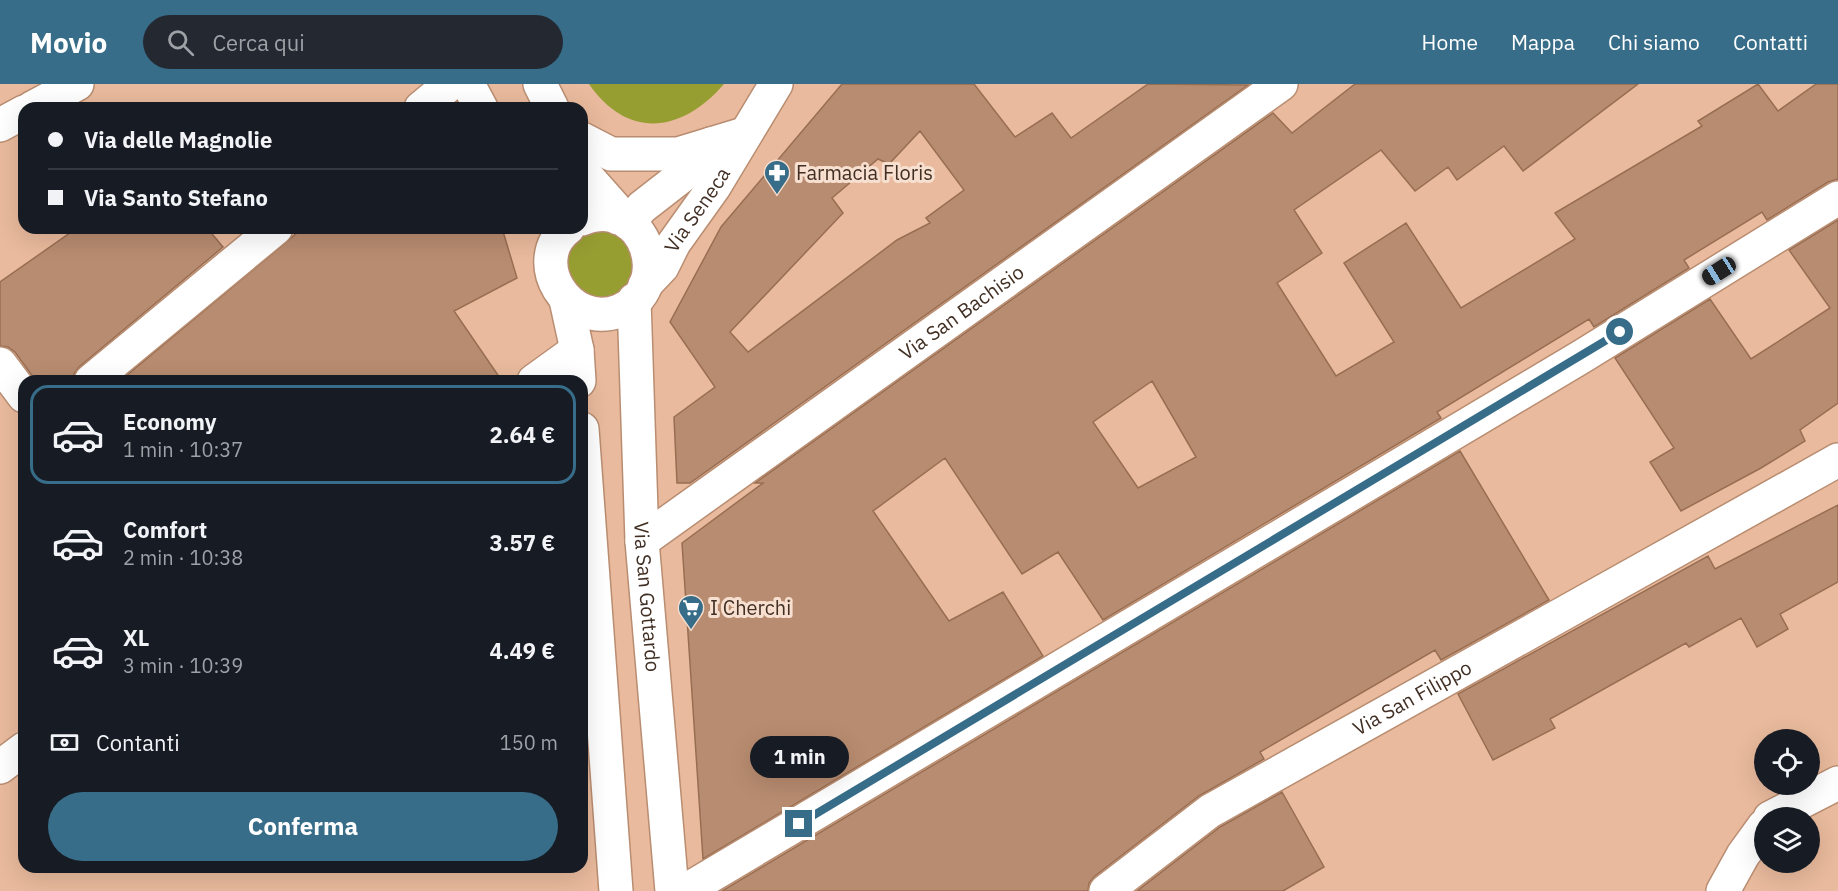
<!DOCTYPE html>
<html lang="it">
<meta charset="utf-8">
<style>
:root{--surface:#171b24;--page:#242831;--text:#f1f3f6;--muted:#9ea1a6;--line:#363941;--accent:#376d88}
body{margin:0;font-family:"IBM Plex Sans",sans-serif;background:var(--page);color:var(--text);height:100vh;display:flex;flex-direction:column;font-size:22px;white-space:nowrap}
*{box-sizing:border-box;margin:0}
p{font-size:20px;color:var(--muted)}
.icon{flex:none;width:33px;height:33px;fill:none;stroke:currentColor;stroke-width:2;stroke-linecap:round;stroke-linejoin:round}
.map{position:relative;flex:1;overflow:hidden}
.sheet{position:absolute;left:18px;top:291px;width:570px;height:498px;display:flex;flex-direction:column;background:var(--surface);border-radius:18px;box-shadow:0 6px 24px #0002}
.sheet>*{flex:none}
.top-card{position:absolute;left:18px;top:18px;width:570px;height:132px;border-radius:18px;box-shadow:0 6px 24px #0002;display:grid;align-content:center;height:132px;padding:0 30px;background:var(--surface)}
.fabs{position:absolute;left:1754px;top:645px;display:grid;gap:12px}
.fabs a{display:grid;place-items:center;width:66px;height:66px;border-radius:50%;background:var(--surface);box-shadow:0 6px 24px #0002;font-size:30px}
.end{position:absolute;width:27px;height:27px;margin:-14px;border:8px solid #376d88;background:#fff;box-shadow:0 0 0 3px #fff}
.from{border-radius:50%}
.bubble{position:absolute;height:42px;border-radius:21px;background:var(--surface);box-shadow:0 6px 24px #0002;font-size:20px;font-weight:800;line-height:42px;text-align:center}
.car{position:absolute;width:18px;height:36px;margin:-18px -9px;border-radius:8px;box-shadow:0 0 4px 2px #0007;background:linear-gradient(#222 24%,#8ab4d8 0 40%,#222 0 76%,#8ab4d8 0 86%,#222 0)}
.top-card b{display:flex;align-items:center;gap:21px;height:57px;font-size:22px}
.top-card b+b{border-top:2px solid var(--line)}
.top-card i{width:15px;height:15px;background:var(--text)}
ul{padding:10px 0 0;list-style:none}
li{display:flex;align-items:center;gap:18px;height:99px;margin:0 12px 9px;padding:0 18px;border:3px solid transparent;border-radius:18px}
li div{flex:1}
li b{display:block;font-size:22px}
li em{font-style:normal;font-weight:800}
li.on{border-color:var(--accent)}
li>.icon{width:54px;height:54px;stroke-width:1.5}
.pay{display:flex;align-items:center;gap:15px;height:66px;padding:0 30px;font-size:22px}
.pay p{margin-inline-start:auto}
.cta{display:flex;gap:12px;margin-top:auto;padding:12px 30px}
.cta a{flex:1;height:69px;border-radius:36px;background:var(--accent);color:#fff;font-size:24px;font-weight:800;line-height:69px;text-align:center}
header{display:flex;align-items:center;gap:36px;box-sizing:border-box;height:84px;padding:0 30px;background:var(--accent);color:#fff}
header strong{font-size:28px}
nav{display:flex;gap:33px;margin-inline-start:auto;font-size:21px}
.search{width:420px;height:54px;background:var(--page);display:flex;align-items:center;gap:15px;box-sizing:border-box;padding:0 21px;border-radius:33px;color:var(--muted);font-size:22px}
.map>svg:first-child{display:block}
</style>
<header>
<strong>Movio</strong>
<div class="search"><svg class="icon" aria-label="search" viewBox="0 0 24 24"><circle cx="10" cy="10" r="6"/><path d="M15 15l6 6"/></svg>Cerca qui</div>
<nav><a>Home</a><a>Mappa</a><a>Chi siamo</a><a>Contatti</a></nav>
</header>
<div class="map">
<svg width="1838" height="807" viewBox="0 0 1838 807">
<rect width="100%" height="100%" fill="#e9ba9d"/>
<path fill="#969d31" d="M589 0H724C682 49 628 56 589 0Z
M618 134 645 201 582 227 556 160Z"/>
<path fill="#b88c70" stroke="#986e53" stroke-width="1.5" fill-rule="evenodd" d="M842 0H974L1015 53 1052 29 1071 54 1148 0 1248 1 690 399H677L674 333 715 303 670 238 721 143ZM920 47 964 106 926 134 930 139 897 156 748 268 730 248 843 129 832 114 878 75 889 80Z
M1355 0H1638L1523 87 1504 62 1457 96 1448 83 1415 107 1381 66 1294 126 1322 169 1277 199 1336 292 1394 258 1344 179 1406 139 1461 224 1575 155 1555 129 1702 42 1698 37 1758 0 1778 27 1816 0H1838V95L1828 98 1767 136 1762 128 1684 176 1689 184 1594 243 1589 235 1437 328 1441 334 1103 536 1058 468 1022 490 945 374 873 427 949 537 1003 508 1043 572 703 775 682 459 763 399H755L1273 29 1292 49ZM1152 297 1196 373 1138 404 1093 338Z
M1838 136V319L1800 346 1805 357 1761 384 1681 427 1650 378 1674 364 1615 274 1710 215 1751 275 1830 224 1789 166Z
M77 144H207L223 163 79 283 74 290 73 297H36L15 268 8 263 0 262V198Z
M303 144H502L517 194 454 227 502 297H120Z
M1460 367 1549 516 1441 576 1435 566 1260 668 1264 675 1199 712 1095 792 1089 799 1088 807H722Z
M1838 421V498L1780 530 1788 545 1757 563 1741 534 1689 563 1686 559 1550 635 1555 644 1493 676 1458 610 1708 472 1715 485Z
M1282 708 1324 783 1283 807H1137L1220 743Z"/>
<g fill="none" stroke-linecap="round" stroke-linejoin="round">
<defs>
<g id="minor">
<path d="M32 24 77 0"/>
<path d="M421 24 450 0"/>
<path d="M0 41 24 28"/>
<path d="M0 280 24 312"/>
<path d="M91 297 276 144"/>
<path d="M534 297 577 266"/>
<path id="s1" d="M642 457 1281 0"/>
<path d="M0 683 24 665"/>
<path d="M1770 734 1838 699"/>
<path d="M685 807 1581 273 1838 114"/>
<path id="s2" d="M1106 807 1210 727 1838 376"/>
<path d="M1723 807 1743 771 1764 742"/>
</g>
<g id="tertiary">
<path d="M582 55 611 70H678L744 50"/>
<path d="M628 139 642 123 687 88 711 60"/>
<path id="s3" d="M645 201 662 183 674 159 714 103 776 0"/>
</g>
<g id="secondary">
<path d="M468 0 481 24"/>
<path d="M540 0 552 24"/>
<path d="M582 87 614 123 618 134"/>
<path d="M568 144C526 176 568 246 619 227 676 205 646 109 582 135"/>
<path d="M566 216 577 266 579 297"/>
<path id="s4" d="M634 216 642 457 672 807"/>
<path d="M582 345 616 807"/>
</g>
</defs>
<use href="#minor" stroke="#b98d71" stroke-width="36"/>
<use href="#tertiary" stroke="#b98d71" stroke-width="36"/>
<use href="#secondary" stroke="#b98d71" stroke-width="36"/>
<use href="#minor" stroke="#fff" stroke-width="33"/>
<use href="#tertiary" stroke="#fff" stroke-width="33"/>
<use href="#secondary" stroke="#fff" stroke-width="33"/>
</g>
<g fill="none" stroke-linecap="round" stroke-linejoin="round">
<path stroke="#376d88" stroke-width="8" d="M799 740 1620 248"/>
</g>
<defs>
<symbol id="pharmacy-pin" viewBox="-11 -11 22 30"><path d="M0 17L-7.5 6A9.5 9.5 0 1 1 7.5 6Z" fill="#376d88" stroke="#f8e0d1"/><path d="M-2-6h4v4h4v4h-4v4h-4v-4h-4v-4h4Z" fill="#fff"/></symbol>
<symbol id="supermarket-pin" viewBox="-11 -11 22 30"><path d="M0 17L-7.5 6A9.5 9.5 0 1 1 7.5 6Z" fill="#376d88" stroke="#f8e0d1"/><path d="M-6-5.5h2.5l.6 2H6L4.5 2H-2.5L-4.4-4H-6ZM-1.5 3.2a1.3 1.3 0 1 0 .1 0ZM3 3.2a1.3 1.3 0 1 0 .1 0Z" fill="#fff"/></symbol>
</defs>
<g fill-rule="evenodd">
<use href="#pharmacy-pin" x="762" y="74" width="30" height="40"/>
<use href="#supermarket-pin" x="676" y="509" width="30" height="40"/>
</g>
<g text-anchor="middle" stroke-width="6" stroke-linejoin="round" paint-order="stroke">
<g font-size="20" fill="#422f24" stroke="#f8e0d1" text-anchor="start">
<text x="796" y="96">Farmacia Floris</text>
<text x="710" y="531">I Cherchi</text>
</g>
<g font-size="20" fill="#422f24" stroke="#f8e0d1">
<text dy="7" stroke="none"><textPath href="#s3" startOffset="92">Via Seneca</textPath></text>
<text dy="7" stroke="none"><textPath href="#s1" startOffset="393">Via San Bachisio</textPath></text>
<text dy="7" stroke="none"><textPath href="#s4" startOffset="297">Via San Gottardo</textPath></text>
<text dy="7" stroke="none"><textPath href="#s2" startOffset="363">Via San Filippo</textPath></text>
</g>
</g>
</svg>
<div class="fabs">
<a><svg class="icon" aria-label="locate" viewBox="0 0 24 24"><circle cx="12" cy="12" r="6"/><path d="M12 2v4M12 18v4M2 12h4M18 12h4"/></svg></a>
<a><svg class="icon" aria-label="layers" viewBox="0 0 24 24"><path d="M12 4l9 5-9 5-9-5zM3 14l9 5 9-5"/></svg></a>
</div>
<i class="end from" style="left:1620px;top:248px"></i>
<i class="end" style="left:799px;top:740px"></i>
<div class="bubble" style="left:750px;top:652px;width:99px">1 min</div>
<i class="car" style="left:1719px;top:187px;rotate:238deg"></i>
<div class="top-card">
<b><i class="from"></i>Via delle Magnolie</b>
<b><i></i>Via Santo Stefano</b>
</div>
<section class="sheet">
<ul>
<li class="on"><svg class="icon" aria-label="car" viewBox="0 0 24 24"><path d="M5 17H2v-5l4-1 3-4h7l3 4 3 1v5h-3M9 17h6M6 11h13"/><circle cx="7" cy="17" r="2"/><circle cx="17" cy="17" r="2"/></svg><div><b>Economy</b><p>1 min · 10:37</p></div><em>2.64 €</em></li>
<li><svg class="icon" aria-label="car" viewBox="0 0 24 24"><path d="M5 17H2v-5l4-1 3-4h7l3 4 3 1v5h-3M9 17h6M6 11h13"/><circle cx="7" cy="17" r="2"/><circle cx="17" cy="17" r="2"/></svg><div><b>Comfort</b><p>2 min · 10:38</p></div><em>3.57 €</em></li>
<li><svg class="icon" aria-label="car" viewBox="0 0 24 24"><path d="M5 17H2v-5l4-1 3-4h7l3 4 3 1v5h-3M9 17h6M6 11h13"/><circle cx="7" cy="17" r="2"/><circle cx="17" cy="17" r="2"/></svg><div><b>XL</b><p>3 min · 10:39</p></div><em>4.49 €</em></li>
</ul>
<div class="pay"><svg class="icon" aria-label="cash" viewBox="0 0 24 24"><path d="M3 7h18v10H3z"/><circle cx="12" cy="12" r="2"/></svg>Contanti<p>150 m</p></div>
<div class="cta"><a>Conferma</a></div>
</section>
</div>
